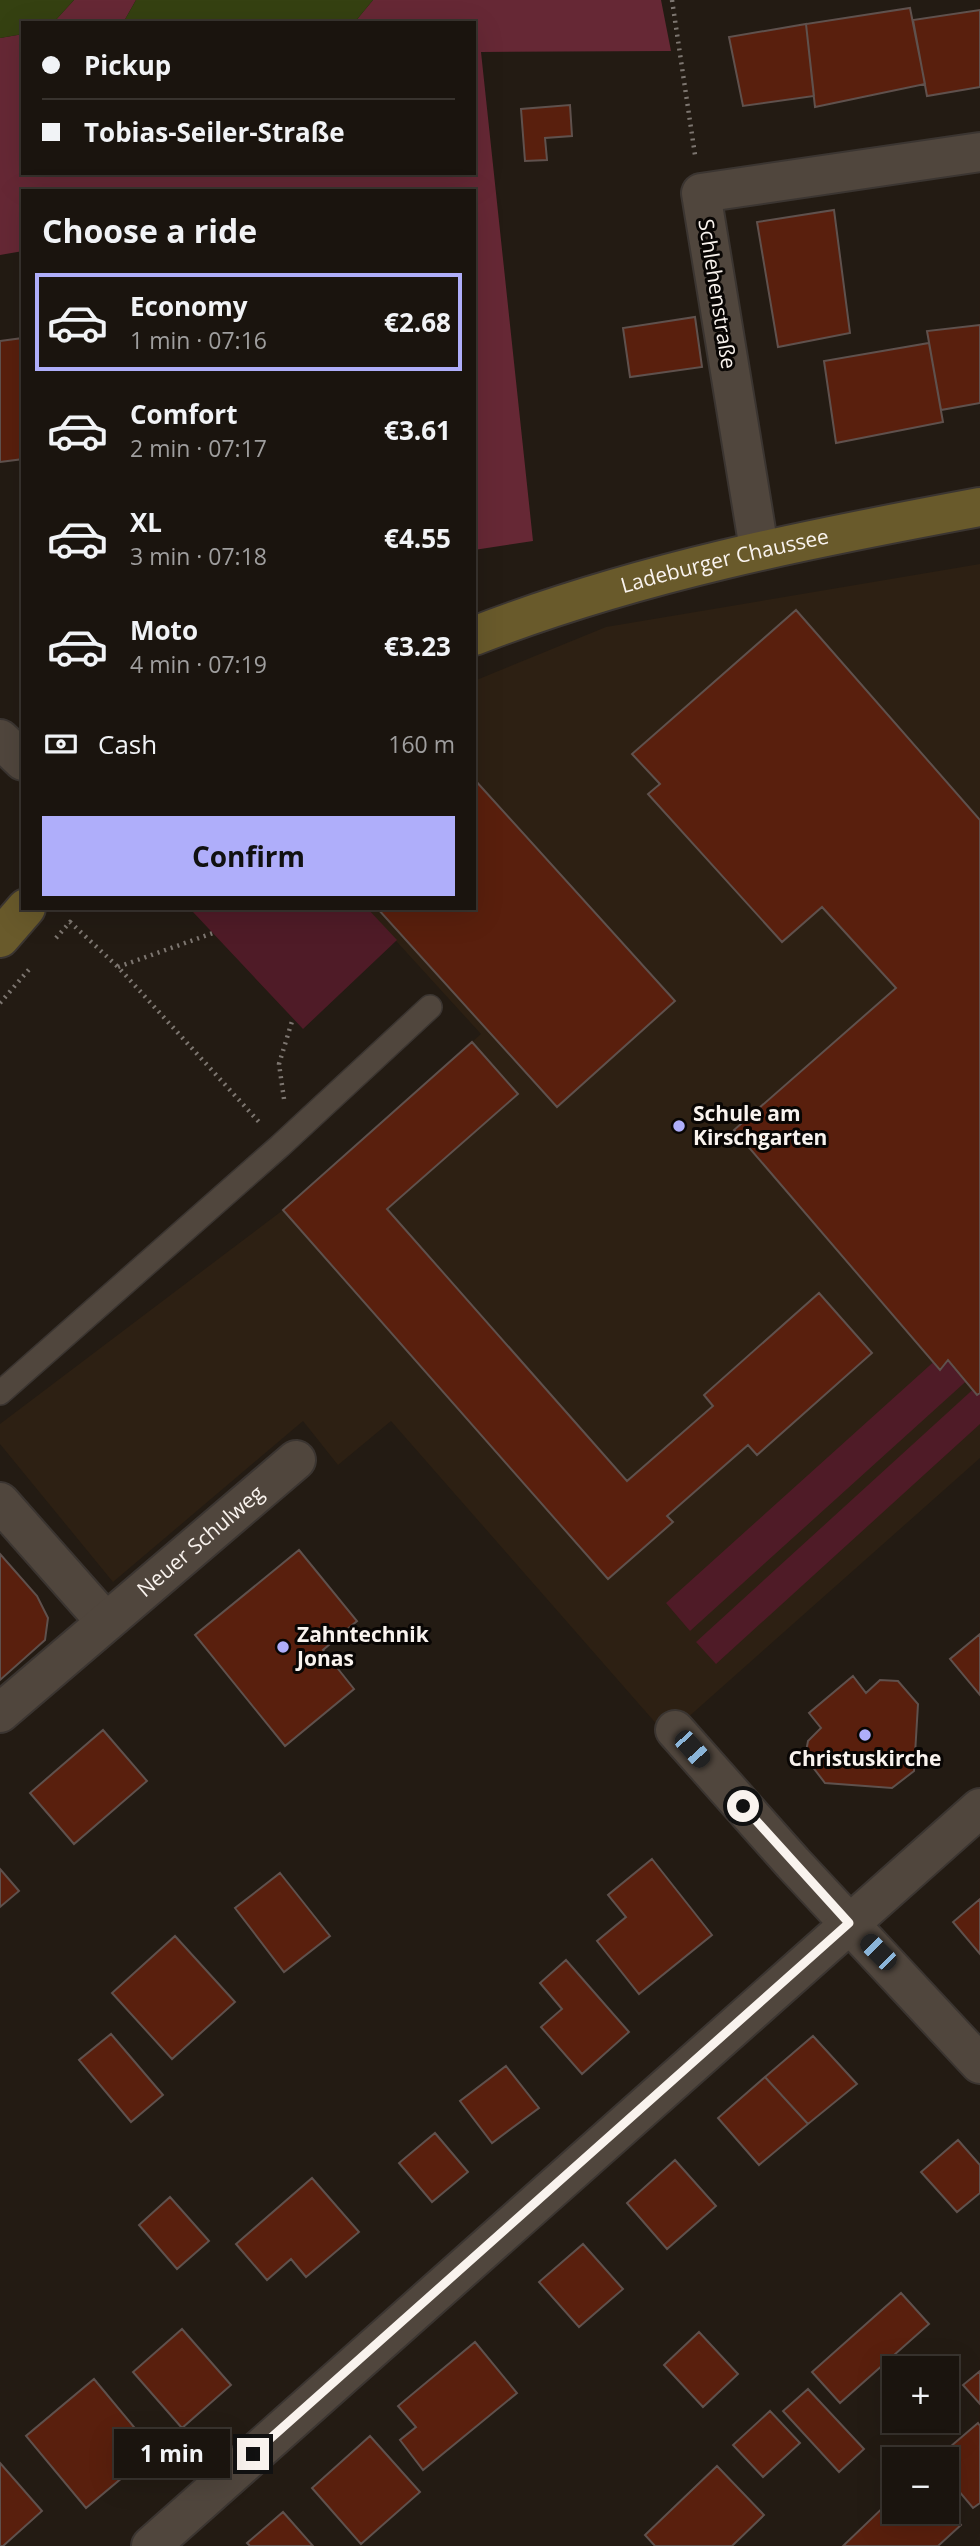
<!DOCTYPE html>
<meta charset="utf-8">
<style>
:root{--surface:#1a140e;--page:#27211c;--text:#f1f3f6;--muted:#9f9e9e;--line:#38332e;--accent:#afaefa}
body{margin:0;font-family:"Open Sans",sans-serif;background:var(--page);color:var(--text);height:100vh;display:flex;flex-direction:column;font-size:26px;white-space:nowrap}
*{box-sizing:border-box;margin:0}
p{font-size:23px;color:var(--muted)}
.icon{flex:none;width:38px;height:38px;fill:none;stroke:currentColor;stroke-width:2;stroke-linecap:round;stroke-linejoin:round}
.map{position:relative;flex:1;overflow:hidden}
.sheet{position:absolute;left:21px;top:189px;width:455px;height:721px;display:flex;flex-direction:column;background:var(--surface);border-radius:0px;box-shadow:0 7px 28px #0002,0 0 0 2px var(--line)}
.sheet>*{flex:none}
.guide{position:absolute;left:21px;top:21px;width:455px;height:154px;border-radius:0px;box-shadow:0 7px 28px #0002,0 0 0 2px var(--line);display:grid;align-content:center;height:154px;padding:0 21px;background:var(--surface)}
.controls{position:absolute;left:882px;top:2356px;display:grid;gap:14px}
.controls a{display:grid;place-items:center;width:77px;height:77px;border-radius:0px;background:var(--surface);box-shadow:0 7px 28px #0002,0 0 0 2px var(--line);font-size:35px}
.end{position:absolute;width:32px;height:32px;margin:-16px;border:9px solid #f9f3ee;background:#111;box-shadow:0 0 0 4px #111}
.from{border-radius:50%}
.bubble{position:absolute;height:49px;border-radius:0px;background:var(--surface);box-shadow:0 7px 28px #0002,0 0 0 2px var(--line);font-size:23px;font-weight:700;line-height:49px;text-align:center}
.car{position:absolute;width:21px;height:42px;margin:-21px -10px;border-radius:9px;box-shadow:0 0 5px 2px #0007;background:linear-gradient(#222 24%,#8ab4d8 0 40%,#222 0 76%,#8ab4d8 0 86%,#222 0)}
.guide b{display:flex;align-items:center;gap:24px;height:66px;font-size:26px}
.guide b+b{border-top:2px solid var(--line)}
.guide i{width:18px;height:18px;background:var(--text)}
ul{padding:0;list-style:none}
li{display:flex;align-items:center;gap:21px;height:98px;margin:0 14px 10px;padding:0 7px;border:4px solid transparent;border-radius:0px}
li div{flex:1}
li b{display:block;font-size:26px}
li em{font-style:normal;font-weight:700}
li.selected{border-color:var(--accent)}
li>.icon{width:63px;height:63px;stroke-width:1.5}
h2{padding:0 21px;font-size:32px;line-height:84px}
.pay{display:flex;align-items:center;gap:18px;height:77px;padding:0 21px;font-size:26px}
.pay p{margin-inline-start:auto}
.cta{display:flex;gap:14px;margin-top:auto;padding:14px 21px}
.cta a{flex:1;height:80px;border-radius:0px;background:var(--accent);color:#111;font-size:28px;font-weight:700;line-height:80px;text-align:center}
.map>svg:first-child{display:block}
</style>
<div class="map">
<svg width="980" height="2546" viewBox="0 0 980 2546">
<rect width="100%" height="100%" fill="#231b13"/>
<path fill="#2d2013" d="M980 564V1458L667 1736 391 1421 338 1465 303 1421 113 1582 0 1444V1424L283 1210 481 1034 366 908H474V681L606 627Z"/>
<path fill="#4f1b27" d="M196 908H367L397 940 303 1029 193 912Z
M949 1348 973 1375 690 1631 666 1603Z
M980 1383V1424L716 1664 696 1642Z"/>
<path fill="#662835" d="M74 0H136L123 23H53Z
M373 0H661L671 51 481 52 533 541 474 550V191H23V251L0 255V38L23 34V173H474V23H354Z"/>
<path fill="#354111" d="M0 0H74L53 23H23V34L0 38Z
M136 0H373L354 23H123Z"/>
<path fill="#591f0d" stroke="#5f514d" stroke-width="2" d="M910 8 925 84 815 107 806 24Z
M980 10V87L927 96 913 20Z
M806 24 814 96 743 106 729 37Z
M570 105 572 136 545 138 547 160 525 161 521 109Z
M834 210 850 333 778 347 757 222Z
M695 317 702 367 630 377 623 328Z
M980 325V403L941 410 927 331Z
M23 338V459L0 462V341Z
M929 343 943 422 836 443 824 361Z
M796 610 980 820V1393L977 1395 948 1360 940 1370 734 1130 896 988 822 907 782 942 648 794 660 784 632 754Z
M474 779 675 1001 557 1107 377 908H474Z
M472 1042 518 1094 387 1209 627 1481 713 1406 704 1395 819 1293 872 1353 757 1455 748 1445 667 1516 673 1522 608 1579 283 1210Z
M299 1550 357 1621 323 1650 354 1689 285 1746 195 1635Z
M0 1554 37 1596 48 1618 45 1640 0 1680Z
M980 1634V1695L950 1659Z
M853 1676 866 1693 880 1680 898 1681 918 1704 914 1771 892 1788 825 1783 805 1757 808 1741 821 1728 809 1713Z
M103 1730 147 1781 74 1844 30 1793Z
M652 1859 712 1935 639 1994 597 1941 626 1917 608 1895Z
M0 1869 19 1891 0 1907Z
M280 1873 330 1936 284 1972 235 1908Z
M980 1899V1954L953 1922Z
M175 1936 235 2002 172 2059 112 1993Z
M566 1960 629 2032 582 2074 541 2027 562 2009 540 1983Z
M111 2034 163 2095 131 2122 79 2060Z
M813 2036 857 2084 808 2124 765 2077Z
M506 2066 539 2108 492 2143 460 2101Z
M765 2077 808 2124 759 2165 718 2118Z
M435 2133 468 2172 432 2202 399 2163Z
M958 2140 980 2165V2193L957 2212 921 2172Z
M675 2160 716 2206 667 2249 627 2203Z
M312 2178 359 2232 306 2277 291 2259 267 2280 236 2244Z
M170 2197 209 2241 177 2269 139 2225Z
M583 2244 623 2289 579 2327 539 2282Z
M901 2293 929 2324 840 2403 812 2372Z
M182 2329 231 2385 182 2428 133 2372Z
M699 2332 738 2374 703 2407 664 2365Z
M475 2342 517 2393 423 2470 400 2440 416 2427 398 2406Z
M980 2371V2404L963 2385Z
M94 2379 154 2451 86 2508 26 2436Z
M808 2389 864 2449 839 2472 783 2411Z
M770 2411 800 2443 763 2477 733 2445Z
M978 2423 980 2426V2503L973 2508 947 2477V2459H936Z
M370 2436 420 2492 361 2544 312 2488Z
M0 2463 42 2511 3 2546H0Z
M717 2466 764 2515 732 2546H655L645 2535Z
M894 2497V2511L947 2509 961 2525 938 2546H843Z
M283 2512 313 2546H250L247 2543Z"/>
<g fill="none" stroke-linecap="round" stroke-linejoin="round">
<defs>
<path id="lane" d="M0 1393 280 1146 430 1007"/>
<g id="street">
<path d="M759 549 701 193 980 152"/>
<path d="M0 739 23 761"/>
<path d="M0 1502 106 1622"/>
<path id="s1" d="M0 1713 296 1460"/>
<path d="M675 1730 793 1863 980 2064"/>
<path d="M151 2546 980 1808"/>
</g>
<g id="secondary">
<path id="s2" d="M474 636C638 572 808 539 980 507"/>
<path d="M0 938 26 908"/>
</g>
</defs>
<use href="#lane" stroke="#3b3531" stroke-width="26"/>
<use href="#street" stroke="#3b3531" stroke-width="42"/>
<use href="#secondary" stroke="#3b3531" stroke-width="42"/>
<path stroke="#7d7670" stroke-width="4.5" stroke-dasharray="2 5" stroke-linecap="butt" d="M672 0 695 155
M56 938 70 922 118 967 259 1122
M118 967 213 933
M0 1003 32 966
M284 1099 279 1064 293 1018"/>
<use href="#lane" stroke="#50463d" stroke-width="23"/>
<use href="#street" stroke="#50463d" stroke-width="38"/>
<use href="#secondary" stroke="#695a2b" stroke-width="38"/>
</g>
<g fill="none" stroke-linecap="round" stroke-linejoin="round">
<path stroke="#f9f3ee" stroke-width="9" d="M253 2454 849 1923 743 1806"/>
</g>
<g fill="#afaefa" stroke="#090604" stroke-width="2.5">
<circle cx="679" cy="1126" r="7"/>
<circle cx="283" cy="1647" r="7"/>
<circle cx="865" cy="1735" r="7"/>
</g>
<g text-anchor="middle" stroke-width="6" stroke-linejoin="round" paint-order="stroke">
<g font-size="21" fill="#f9f3ee" stroke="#090604">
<text transform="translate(717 294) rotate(81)" y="7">Schlehenstraße</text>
<text dy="7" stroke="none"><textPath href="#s2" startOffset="262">Ladeburger Chaussee</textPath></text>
<text dy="7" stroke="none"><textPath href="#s1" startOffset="264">Neuer Schulweg</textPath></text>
</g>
<g font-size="21" font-weight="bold" fill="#f9f3ee" stroke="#090604" text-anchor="start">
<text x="693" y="1121">Schule am<tspan x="693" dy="24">Kirschgarten</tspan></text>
<text x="297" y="1642">Zahntechnik<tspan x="297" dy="24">Jonas</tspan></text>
<text x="865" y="1766" text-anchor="middle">Christuskirche</text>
</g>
</g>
</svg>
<div class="controls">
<a>+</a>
<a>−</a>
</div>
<i class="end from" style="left:743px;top:1806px"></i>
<i class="end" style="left:253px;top:2454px"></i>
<div class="bubble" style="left:114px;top:2429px;width:116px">1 min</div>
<i class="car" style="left:692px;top:1749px;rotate:138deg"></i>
<i class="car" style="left:878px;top:1952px;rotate:315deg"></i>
<div class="guide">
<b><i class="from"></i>Pickup</b>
<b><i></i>Tobias-Seiler-Straße</b>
</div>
<section class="sheet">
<h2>Choose a ride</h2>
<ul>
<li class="selected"><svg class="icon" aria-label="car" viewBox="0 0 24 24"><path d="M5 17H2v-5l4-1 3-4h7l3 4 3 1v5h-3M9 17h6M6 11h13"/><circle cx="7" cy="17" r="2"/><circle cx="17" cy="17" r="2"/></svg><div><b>Economy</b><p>1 min · 07:16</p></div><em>€2.68</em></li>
<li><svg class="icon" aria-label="car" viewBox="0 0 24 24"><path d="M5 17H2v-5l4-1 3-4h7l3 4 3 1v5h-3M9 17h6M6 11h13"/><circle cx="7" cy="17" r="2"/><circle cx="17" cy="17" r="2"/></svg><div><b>Comfort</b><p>2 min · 07:17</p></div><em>€3.61</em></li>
<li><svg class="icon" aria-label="car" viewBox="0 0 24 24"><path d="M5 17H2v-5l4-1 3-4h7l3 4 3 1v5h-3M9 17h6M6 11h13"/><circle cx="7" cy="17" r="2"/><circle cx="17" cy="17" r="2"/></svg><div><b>XL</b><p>3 min · 07:18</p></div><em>€4.55</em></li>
<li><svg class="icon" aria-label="car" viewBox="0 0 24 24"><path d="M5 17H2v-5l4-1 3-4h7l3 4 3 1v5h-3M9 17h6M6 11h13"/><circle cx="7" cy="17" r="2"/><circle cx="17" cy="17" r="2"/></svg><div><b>Moto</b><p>4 min · 07:19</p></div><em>€3.23</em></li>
</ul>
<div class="pay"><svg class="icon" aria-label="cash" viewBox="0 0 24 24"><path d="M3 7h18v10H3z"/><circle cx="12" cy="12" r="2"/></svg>Cash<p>160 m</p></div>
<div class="cta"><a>Confirm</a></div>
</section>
</div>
